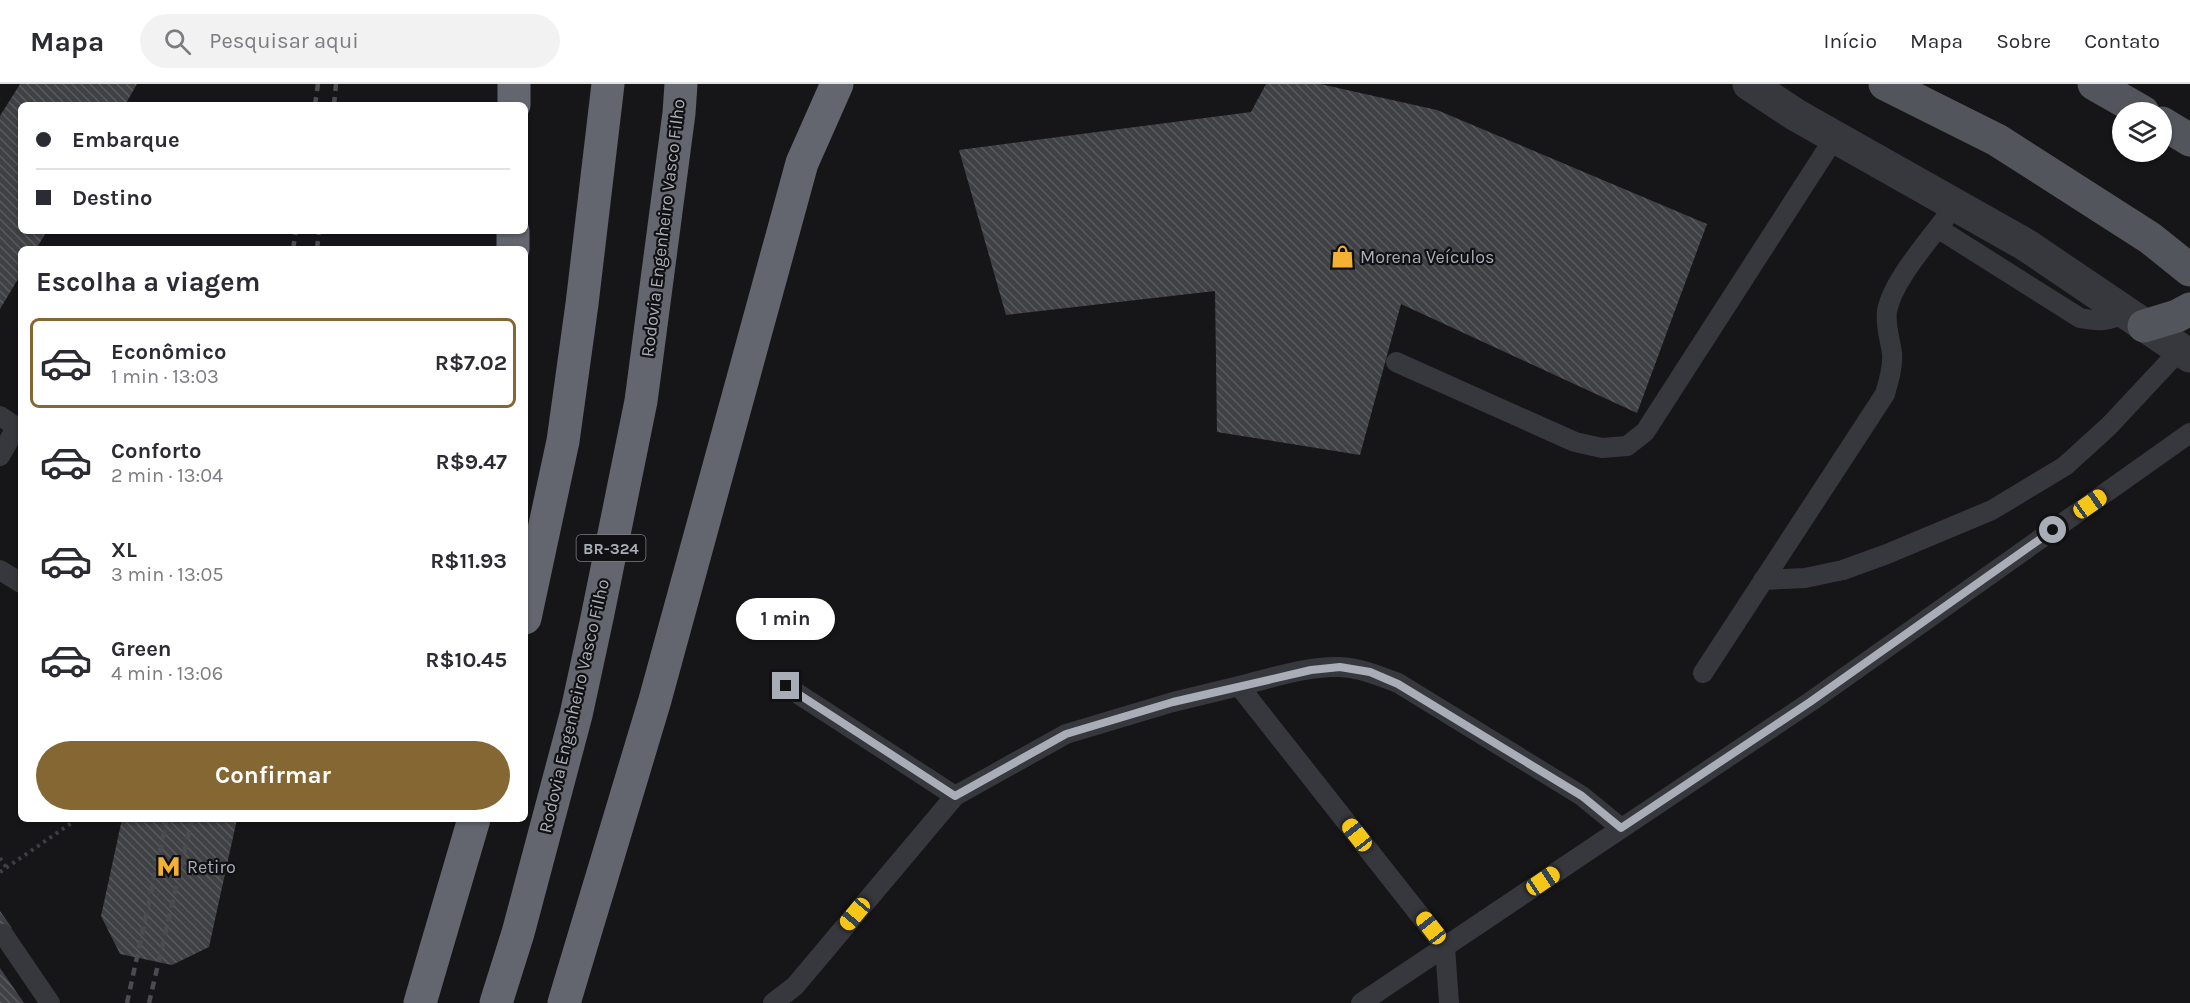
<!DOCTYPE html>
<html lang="pt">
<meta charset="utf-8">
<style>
:root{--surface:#fff;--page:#f2f2f3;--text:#2b2b33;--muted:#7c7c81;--line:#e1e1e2;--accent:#856733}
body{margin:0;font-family:Karla,sans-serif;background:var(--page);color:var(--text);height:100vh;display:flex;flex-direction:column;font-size:22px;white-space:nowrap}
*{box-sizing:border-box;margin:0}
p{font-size:20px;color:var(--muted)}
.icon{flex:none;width:33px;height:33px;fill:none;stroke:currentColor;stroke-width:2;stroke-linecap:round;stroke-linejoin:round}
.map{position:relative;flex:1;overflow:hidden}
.sheet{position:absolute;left:18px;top:162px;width:510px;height:576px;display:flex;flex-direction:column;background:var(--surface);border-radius:9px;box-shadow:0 2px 4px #0004}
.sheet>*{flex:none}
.top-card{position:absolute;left:18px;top:18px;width:510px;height:132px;border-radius:9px;box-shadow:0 2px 4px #0004;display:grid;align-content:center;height:132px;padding:0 18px;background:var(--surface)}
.tools{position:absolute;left:2112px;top:18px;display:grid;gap:12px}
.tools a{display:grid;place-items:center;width:60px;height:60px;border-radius:50%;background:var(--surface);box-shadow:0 2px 4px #0004;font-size:30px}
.end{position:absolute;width:27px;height:27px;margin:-14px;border:8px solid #a8adb8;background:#111;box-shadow:0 0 0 3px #111}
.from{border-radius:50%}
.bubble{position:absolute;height:42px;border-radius:21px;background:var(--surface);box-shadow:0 2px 4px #0004;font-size:20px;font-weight:700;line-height:42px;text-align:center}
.car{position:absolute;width:18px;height:36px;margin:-18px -9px;border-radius:8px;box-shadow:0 0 4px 2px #0007;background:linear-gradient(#f5c518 24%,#345 0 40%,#f5c518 0 76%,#345 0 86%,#f5c518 0)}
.top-card b{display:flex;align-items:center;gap:21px;height:57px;font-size:22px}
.top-card b+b{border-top:2px solid var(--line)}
.top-card i{width:15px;height:15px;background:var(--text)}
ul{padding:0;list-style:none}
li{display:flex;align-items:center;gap:18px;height:90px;margin:0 12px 9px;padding:0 6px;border:3px solid transparent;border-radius:9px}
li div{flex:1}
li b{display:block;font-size:22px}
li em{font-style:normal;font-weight:700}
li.selected{border-color:var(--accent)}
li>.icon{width:54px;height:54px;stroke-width:1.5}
h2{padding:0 18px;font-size:27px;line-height:72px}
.action{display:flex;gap:12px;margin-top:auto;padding:12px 18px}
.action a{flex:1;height:69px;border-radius:36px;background:var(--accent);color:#fff;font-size:24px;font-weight:700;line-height:69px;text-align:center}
header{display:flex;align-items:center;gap:36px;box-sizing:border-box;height:84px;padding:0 30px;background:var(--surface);border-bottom:2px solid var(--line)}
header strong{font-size:28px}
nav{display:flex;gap:33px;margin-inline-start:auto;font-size:21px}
.search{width:420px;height:54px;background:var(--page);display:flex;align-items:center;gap:15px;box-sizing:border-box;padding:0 21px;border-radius:33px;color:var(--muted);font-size:22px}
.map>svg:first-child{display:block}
</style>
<header>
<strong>Mapa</strong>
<div class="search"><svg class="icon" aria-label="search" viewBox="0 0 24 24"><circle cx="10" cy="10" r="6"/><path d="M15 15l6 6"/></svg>Pesquisar aqui</div>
<nav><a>Início</a><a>Mapa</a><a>Sobre</a><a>Contato</a></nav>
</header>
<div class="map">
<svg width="2190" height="919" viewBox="0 0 2190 919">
<defs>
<pattern id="building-back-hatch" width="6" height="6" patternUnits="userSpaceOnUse" patternTransform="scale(1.5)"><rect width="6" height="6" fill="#404145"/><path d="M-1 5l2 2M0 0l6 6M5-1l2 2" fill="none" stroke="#595a5e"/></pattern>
</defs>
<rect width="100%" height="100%" fill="#161618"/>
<path fill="url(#building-back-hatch)" d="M20 0H137L125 21H21V147H47L36 165H21V190L0 225V32Z
M1266 0H1320L1437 26 1707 140 1637 329 1401 220 1360 371 1217 348 1215 207 1006 231 959 66 1251 28Z
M122 735H237L209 863 172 881 120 870 101 832Z
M0 827 12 844 0 852Z
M0 884 24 919H0Z"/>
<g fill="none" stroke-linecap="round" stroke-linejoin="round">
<path stroke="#3d3f44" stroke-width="4" stroke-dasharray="3 4.5" stroke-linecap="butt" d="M0 774 6 783
M0 788 73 738"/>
<path stroke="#37383d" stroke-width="20" d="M1939 145 2080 234C2098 238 2109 237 2125 229
M1396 278 1575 358 1602 364 1627 362 1645 348 1835 53
M0 332 21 346
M0 372 16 344
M0 486 21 499
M1763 496 1805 494 1843 486 1887 470 1992 426 2065 382 2109 342 2180 266
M1703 589 1885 310C1889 296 1893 283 1892 269 1890 255 1885 241 1887 227 1893 194 1936 149 1955 121
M786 602 955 712
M1239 602C1272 594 1306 582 1340 583 1360 584 1379 592 1398 599L1582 712 1621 744
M3 850 50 919
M773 919 795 902 955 712 1066 650 1173 618 1239 602 1445 863 1449 919
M1361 919 1810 618 2190 349"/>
<path stroke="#37383d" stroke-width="33" d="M1749 0 1796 31 2026 161 2190 272"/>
<path stroke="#53555c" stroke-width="33" d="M1885 0 1997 56 2150 154 2190 186
M2094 0 2143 28
M2162 39 2190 56
M2144 242 2177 232 2190 225"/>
<path stroke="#63666e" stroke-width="33" d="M514 21V0
M513 165V147
M525 534 563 357 582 220 608 0
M420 919 474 735
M496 919 518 849 576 631 597 534 641 317 679 29 681 0
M564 919 655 616 802 79 837 0"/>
<path stroke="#4a4c52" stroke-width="4.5" stroke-dasharray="8 6" stroke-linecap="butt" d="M315 21 318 0
M334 21 336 0
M293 165 296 147
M317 165 319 147
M127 919 167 735
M149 919 192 735"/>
</g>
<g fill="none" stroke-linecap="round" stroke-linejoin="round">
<path stroke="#a8adb8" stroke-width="8" d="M786 602 955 712 1066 650 1173 618 1311 586 1340 583 1370 588 1398 600 1582 712 1621 744 1810 618 2053 446"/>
</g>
<defs>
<symbol id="shop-bare" viewBox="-9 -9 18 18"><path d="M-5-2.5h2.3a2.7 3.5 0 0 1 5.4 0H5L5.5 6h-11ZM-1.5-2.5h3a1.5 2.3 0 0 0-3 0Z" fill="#f2b134" stroke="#111113" stroke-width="2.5" paint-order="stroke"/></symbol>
<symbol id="metro-bare" viewBox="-9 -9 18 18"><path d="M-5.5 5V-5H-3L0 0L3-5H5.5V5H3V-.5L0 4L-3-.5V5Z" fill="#f2b134" stroke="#111113" stroke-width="2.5" paint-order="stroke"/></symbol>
</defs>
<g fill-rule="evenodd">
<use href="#shop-bare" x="1326" y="156" width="33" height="33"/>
<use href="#metro-bare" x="152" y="766" width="33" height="33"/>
</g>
<g text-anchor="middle" stroke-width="4.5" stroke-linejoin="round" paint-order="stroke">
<rect fill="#111113" stroke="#7b7e86" stroke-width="1.5" x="576.5" y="451" width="69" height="26" rx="4.5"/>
<g font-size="16" font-weight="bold" fill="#a8adb8">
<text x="611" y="470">BR-324</text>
</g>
<g font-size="18" fill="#a8adb8" stroke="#111113">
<text transform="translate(663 144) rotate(-83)" y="6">Rodovia Engenheiro Vasco Filho</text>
<text transform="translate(574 622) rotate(-77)" y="6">Rodovia Engenheiro Vasco Filho</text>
</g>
<g font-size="18" fill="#a8adb8" stroke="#111113" text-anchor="start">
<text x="1360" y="179">Morena Veículos</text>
<text x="187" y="789">Retiro</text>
</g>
</g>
</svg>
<div class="tools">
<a><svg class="icon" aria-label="layers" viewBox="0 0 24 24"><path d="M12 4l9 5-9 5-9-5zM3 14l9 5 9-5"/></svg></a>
</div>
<i class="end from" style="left:2053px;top:446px"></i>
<i class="end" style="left:786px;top:602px"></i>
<div class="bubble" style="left:736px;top:514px;width:99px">1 min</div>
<i class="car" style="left:2090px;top:420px;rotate:55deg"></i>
<i class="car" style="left:1357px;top:751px;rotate:322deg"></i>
<i class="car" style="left:1543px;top:797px;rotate:56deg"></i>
<i class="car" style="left:855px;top:830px;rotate:220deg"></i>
<i class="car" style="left:1431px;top:844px;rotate:322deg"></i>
<div class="top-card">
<b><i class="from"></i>Embarque</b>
<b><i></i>Destino</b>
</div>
<section class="sheet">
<h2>Escolha a viagem</h2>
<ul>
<li class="selected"><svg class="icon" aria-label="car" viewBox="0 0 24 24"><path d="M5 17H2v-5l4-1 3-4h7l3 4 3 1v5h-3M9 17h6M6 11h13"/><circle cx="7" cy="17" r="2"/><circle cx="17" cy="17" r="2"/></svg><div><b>Econômico</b><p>1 min · 13:03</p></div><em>R$7.02</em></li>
<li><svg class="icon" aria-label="car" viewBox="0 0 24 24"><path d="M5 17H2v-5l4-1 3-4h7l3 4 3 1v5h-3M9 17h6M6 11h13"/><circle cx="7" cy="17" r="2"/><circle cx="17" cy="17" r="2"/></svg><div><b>Conforto</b><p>2 min · 13:04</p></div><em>R$9.47</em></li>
<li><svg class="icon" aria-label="car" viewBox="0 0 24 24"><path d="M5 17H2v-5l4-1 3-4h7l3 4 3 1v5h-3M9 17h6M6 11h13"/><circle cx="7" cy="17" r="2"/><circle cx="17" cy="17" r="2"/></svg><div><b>XL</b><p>3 min · 13:05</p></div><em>R$11.93</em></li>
<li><svg class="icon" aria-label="car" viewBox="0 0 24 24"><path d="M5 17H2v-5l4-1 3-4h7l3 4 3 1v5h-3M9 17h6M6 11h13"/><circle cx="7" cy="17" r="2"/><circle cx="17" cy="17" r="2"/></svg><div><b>Green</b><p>4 min · 13:06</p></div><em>R$10.45</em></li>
</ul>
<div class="action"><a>Confirmar</a></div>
</section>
</div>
